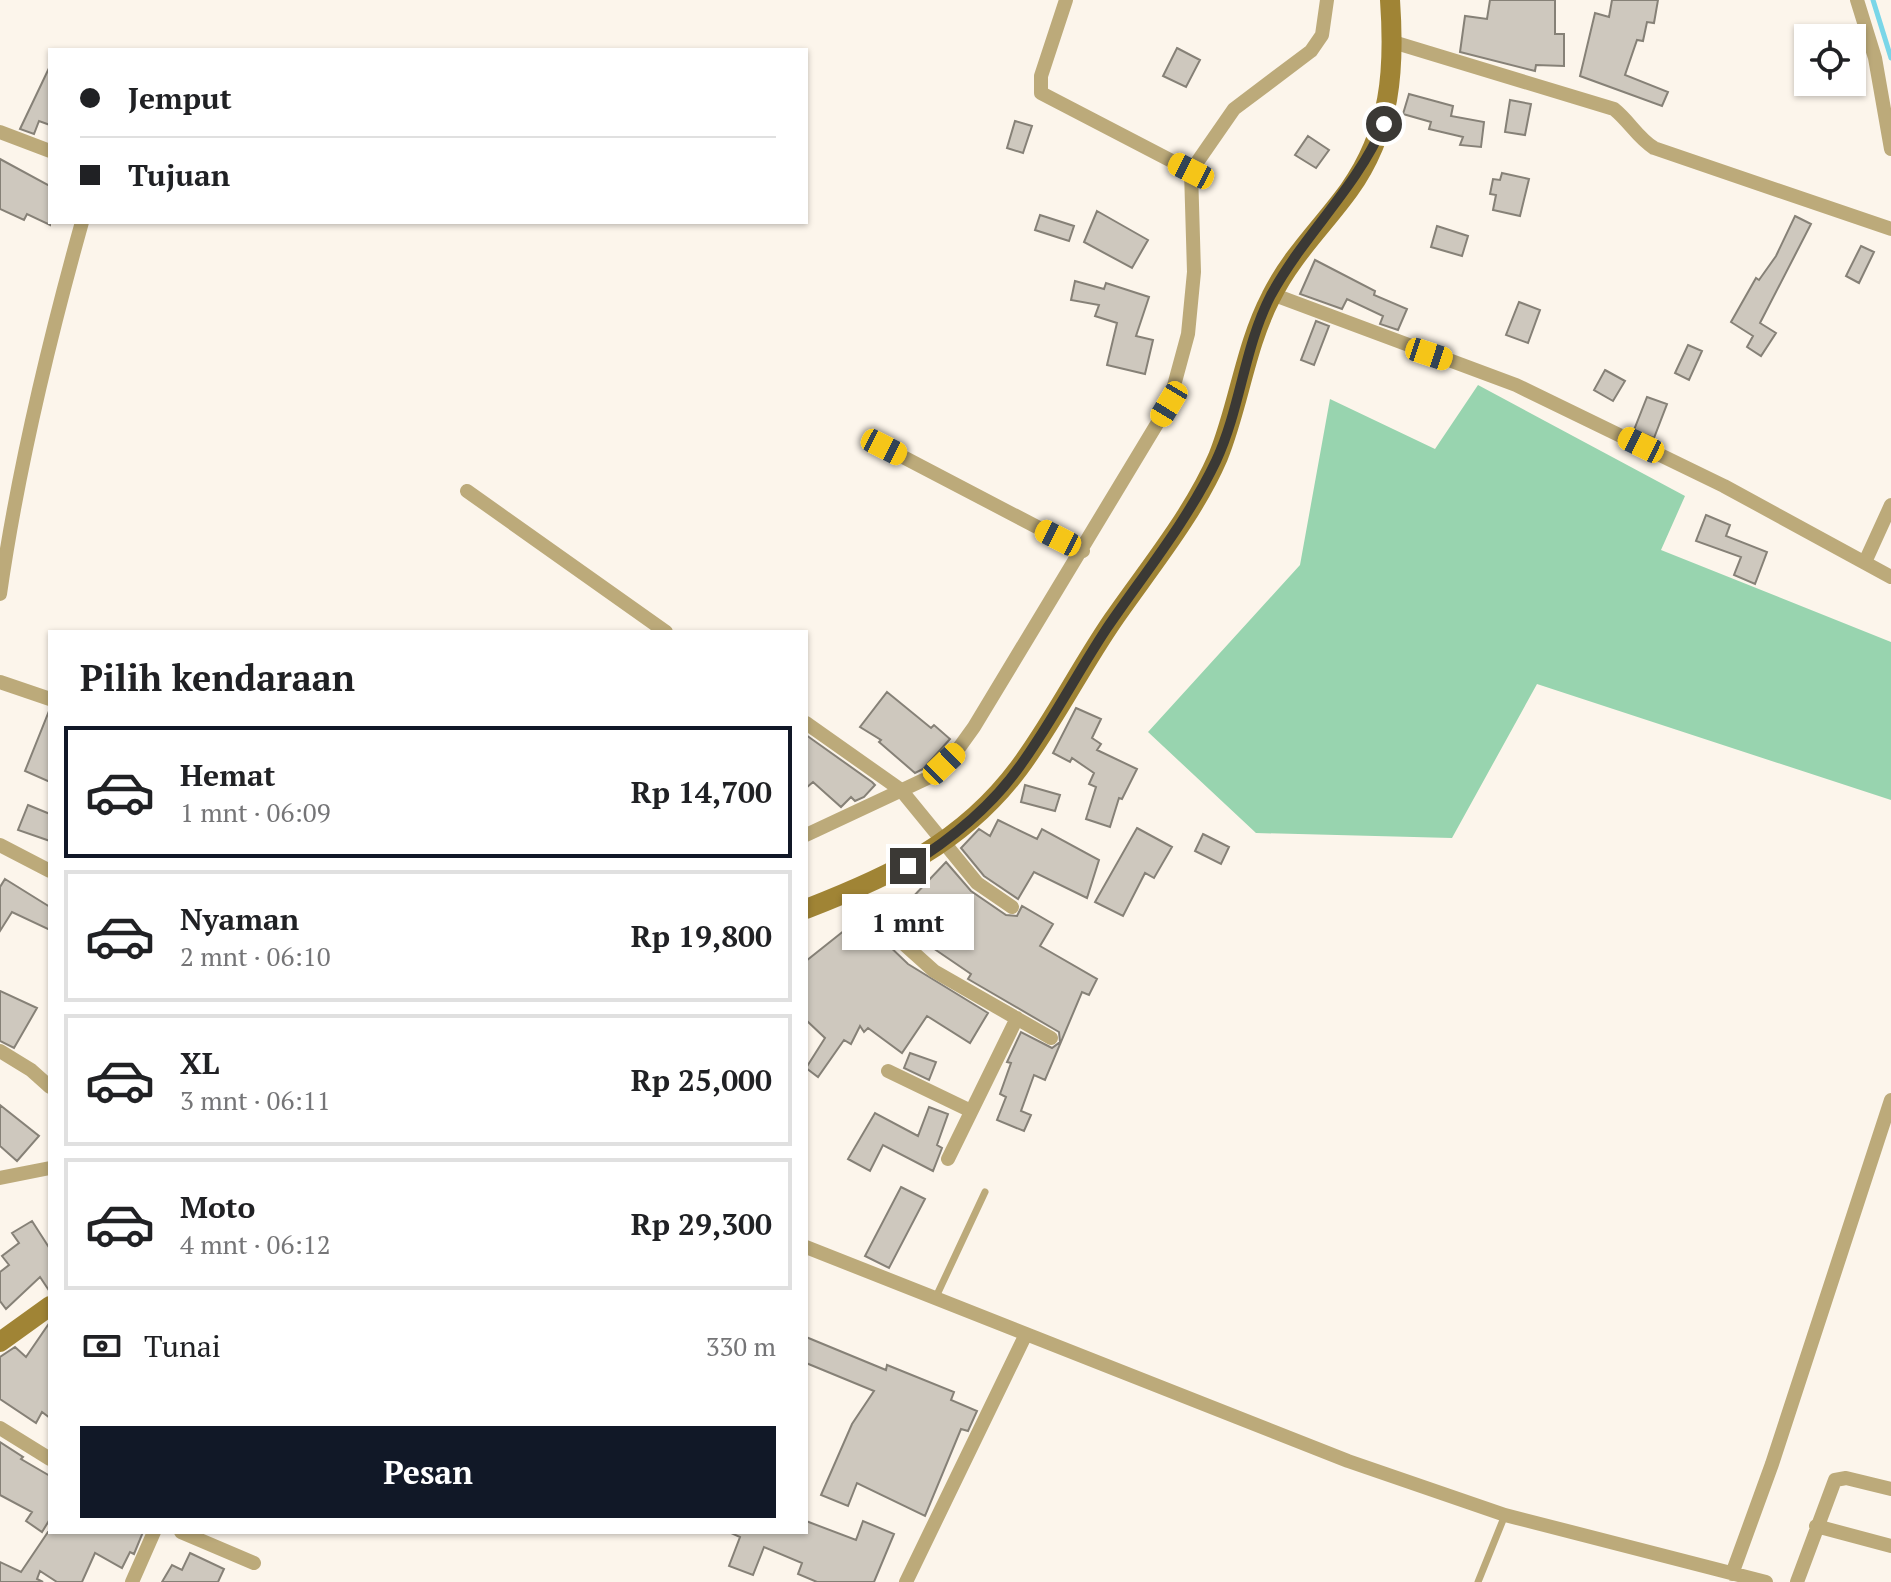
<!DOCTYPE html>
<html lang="id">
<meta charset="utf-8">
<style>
:root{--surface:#fff;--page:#f2f2f2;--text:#202124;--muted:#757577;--line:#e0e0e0;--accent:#111827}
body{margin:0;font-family:"PT Serif",serif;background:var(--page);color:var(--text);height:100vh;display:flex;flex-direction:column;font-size:30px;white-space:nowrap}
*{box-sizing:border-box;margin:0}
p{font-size:26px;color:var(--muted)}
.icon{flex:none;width:44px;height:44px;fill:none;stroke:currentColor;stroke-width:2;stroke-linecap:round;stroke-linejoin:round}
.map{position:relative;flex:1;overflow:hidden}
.sheet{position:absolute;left:48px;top:630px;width:760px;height:904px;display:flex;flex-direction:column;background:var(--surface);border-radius:0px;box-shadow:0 2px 6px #0004}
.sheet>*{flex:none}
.banner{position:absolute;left:48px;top:48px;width:760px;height:176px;border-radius:0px;box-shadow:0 2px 6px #0004;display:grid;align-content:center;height:176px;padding:0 32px;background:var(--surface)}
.tools{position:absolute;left:1794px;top:24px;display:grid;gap:16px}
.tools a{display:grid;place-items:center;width:72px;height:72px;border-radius:0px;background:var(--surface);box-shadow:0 2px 6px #0004;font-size:40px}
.end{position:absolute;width:36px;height:36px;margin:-18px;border:10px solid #3b3935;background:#fff;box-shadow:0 0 0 4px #fff}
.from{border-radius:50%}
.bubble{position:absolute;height:56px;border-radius:0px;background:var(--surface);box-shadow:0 2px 6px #0004;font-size:26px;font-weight:700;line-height:56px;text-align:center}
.car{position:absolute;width:24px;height:48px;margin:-24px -12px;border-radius:10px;box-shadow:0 0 6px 2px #0007;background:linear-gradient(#f5c518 24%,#345 0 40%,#f5c518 0 76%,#345 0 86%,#f5c518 0)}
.banner b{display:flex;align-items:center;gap:28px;height:76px;font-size:30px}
.banner b+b{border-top:2px solid var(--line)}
.banner i{width:20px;height:20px;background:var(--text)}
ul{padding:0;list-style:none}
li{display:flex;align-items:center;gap:24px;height:132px;margin:0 16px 12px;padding:0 16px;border:4px solid var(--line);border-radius:0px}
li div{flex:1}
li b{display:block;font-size:30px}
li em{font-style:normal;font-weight:700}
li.active{border-color:var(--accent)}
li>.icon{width:72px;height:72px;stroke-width:1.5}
h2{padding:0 32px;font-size:36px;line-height:96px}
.pay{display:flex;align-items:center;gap:20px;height:88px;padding:0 32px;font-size:30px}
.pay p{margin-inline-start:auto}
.action{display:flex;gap:16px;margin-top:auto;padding:16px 32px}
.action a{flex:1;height:92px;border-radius:0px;background:var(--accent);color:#fff;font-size:32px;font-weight:700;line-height:92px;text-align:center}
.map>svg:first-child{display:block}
</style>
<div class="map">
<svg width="1891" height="1582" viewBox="0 0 1891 1582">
<rect width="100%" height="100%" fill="#fcf5eb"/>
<path fill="#98d4af" d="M1478 385 1685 496 1661 550 1891 642V800L1537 684 1452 838 1256 833 1148 732 1300 565 1330 399 1435 449Z"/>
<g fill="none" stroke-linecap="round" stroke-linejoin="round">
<path stroke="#7ad6e8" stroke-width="5" d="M1873 0 1891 58"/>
</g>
<path fill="#cec8be" stroke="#868177" stroke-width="2" d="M1490 0H1555V34H1564V66L1536 65 1535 71 1460 52 1465 16 1487 19Z
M1612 0H1658L1654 23 1647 22 1643 41 1637 40 1625 75 1668 92 1662 106 1580 76 1595 13 1609 17Z
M1177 48 1200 60 1186 87 1163 76Z
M50 66V125L39 121 34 134 20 129Z
M1409 94 1453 106 1451 116 1484 122 1481 147 1460 145 1463 137 1429 129 1431 122 1403 114Z
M1510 100 1531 104 1525 135 1505 132Z
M1015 121 1032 126 1023 153 1007 148Z
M1308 136 1329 150 1316 168 1295 155Z
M0 159 50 186V225L27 214 24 220 0 209Z
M1502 173 1529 179 1520 216 1493 210 1496 195 1490 194 1493 179 1500 180Z
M1097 211 1148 240 1132 268 1084 242Z
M1040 215 1074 226 1069 241 1035 230Z
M1795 216 1811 224 1760 323 1776 333 1761 356 1747 347 1753 336 1731 322 1756 278 1759 280 1776 256Z
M1437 226 1468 236 1462 256 1431 247Z
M1861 246 1874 252 1859 283 1846 276Z
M1315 260 1375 291 1374 295 1407 309 1398 330 1380 324 1383 316 1347 299 1342 309 1300 294Z
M1075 281 1104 289 1106 283 1149 297 1136 336 1153 340 1145 374 1107 365 1117 323 1095 316 1099 305 1071 300Z
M1519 302 1540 310 1528 343 1506 335Z
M1316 321 1329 326 1314 365 1301 360Z
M1688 345 1702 351 1689 380 1675 373Z
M1605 370 1625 381 1613 401 1594 390Z
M1647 397 1667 404 1654 438 1634 430Z
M1706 515 1730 525 1726 536 1767 552 1755 584 1734 575 1741 557 1696 541Z
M887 692 931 728 934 725 950 739 923 769 915 773 879 742 881 740 860 727Z
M1076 708 1101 719 1092 738 1101 744 1097 750 1137 769 1122 799 1119 798 1110 827 1086 819 1096 787 1089 784 1094 773 1072 758 1070 762 1053 753Z
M49 711 50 712V782L25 771Z
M806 735 872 782 875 785 864 797 855 801 851 797 841 807 813 782 806 788Z
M1025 785 1060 795 1055 811 1021 802Z
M28 805 50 814V841L18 830Z
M998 820 1037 839 1042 829 1099 860 1087 898 1034 872 1018 899 984 876 961 848 979 829 990 836Z
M1137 828 1172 847 1154 878 1145 873 1123 916 1095 902Z
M1203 834 1229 847 1221 864 1195 851Z
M946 862 971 891 1006 915 1017 916 1022 906 1053 924 1040 946 1097 979 1089 995 1082 992 1045 1080 1034 1075 1021 1111 1031 1115 1024 1131 997 1120 1006 1097 1000 1094 1011 1063 1007 1062 1021 1032 1052 1048 1060 1042 1059 1032 968 979 971 974 927 944 923 948 896 923 914 904 910 900Z
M5 879 50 907V930L12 912 0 931V887Z
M860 918 908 964 988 1013 970 1043 927 1016 902 1053 868 1028 864 1032 860 1026 851 1044 844 1040 818 1077 806 1068 825 1038 806 1020V961Z
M0 991 37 1008 14 1048 0 1041Z
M910 1053 936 1062 929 1080 904 1068Z
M0 1105 39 1136 17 1161 0 1146Z
M929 1107 948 1114 937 1145 942 1148 933 1171 883 1145 870 1171 848 1159 875 1113 918 1136Z
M901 1187 925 1199 889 1268 865 1256Z
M32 1221 50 1249V1292L40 1277 6 1309 0 1301V1272L9 1265 2 1256 19 1243 12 1233Z
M50 1322V1418L42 1412 36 1423 0 1399V1357L15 1347 26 1357Z
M806 1337 886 1370 887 1365 954 1392 951 1400 977 1411 968 1431 961 1429 925 1516 857 1483 848 1506 821 1495 852 1424 874 1391 806 1363Z
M0 1442 23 1457 21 1459 50 1476V1519L42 1532 26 1521 32 1512 0 1495Z
M806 1521 856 1540 863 1521 894 1534 874 1582H817L798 1574 802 1563 764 1547 753 1575 729 1566 740 1537 729 1532H806Z
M48 1532H143L134 1554 130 1552 122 1568 95 1553 82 1582H57L40 1571 37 1579 43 1582H0V1562L21 1572Z
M190 1553 224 1569 218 1582H162L172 1565 182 1570Z"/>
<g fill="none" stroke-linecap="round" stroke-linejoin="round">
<path stroke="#bcaa7a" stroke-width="7" d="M935 1299 985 1192
M1478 1582 1505 1515"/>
<path stroke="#bcaa7a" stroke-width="14" d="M1066 0 1041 76V93L1191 171
M1857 0 1875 58 1891 149
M1393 42 1614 109C1630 122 1637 137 1654 148L1891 229
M0 132 50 151
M1272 294 1516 385 1724 486 1891 577
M884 447 1083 551
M467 491 666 632
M1865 562 1891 505
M0 594C18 468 48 344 82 222
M0 682 50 699
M806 723 901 790 977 883 1012 907
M806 835 932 776 956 752 974 727 1169 404 1188 334 1194 272 1191 171 1234 109 1311 51 1322 35 1327 0
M0 845 50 871
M847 893 934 971 1051 1038
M0 1051 31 1070 50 1087
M888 1071 971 1111
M948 1159 1017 1018
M0 1178 50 1168
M806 1247 1348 1461 1505 1515 1766 1582
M0 1428 50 1459
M1816 1526 1891 1546
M181 1532 254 1563
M1732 1574 1772 1464 1891 1100
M132 1582 154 1532
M906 1582 1026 1334
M1797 1582 1835 1480 1846 1478 1891 1489"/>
<path stroke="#a08435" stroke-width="20" d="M806 909C891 876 963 843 1019 768 1054 721 1080 668 1113 620 1149 568 1193 515 1218 457 1239 405 1245 347 1271 297 1291 256 1323 226 1349 190 1391 131 1395 70 1390 0
M0 1342 50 1306"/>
</g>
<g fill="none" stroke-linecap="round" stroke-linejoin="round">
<path stroke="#3b3935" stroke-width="10" d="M908 866C950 840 991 807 1020 766 1052 722 1077 673 1107 628 1144 574 1188 520 1216 461 1241 407 1244 347 1271 295 1305 233 1355 190 1384 124"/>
</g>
</svg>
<div class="tools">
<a><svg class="icon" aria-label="locate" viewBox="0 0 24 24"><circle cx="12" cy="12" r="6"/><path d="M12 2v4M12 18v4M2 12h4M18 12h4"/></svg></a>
</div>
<i class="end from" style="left:1384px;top:124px"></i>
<i class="end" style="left:908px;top:866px"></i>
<div class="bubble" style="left:842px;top:894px;width:132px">1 mnt</div>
<i class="car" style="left:1191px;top:171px;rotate:297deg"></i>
<i class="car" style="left:1429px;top:354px;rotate:108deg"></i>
<i class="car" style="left:1169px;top:404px;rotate:211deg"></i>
<i class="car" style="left:1641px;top:445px;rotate:296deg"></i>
<i class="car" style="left:884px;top:447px;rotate:117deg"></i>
<i class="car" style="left:1058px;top:538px;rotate:297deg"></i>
<i class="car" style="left:944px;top:764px;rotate:46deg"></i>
<div class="banner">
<b><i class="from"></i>Jemput</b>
<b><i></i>Tujuan</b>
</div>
<section class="sheet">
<h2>Pilih kendaraan</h2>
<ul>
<li class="active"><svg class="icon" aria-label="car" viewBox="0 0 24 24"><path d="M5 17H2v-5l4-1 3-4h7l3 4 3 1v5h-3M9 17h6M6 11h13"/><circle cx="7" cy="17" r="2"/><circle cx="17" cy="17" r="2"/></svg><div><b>Hemat</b><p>1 mnt · 06:09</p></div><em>Rp 14,700</em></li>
<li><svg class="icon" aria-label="car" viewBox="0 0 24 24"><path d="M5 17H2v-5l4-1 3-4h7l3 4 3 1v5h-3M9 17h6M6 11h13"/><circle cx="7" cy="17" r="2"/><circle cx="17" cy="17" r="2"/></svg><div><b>Nyaman</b><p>2 mnt · 06:10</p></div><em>Rp 19,800</em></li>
<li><svg class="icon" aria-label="car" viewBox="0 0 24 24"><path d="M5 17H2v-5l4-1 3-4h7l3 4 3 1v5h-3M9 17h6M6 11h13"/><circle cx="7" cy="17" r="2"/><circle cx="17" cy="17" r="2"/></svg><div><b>XL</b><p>3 mnt · 06:11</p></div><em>Rp 25,000</em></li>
<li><svg class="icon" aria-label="car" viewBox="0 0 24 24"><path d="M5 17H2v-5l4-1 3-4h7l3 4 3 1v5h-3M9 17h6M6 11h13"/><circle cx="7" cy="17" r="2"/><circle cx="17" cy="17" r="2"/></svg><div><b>Moto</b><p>4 mnt · 06:12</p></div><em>Rp 29,300</em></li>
</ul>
<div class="pay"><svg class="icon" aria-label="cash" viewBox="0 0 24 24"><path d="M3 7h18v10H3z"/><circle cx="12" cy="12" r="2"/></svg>Tunai<p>330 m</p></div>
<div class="action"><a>Pesan</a></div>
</section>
</div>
